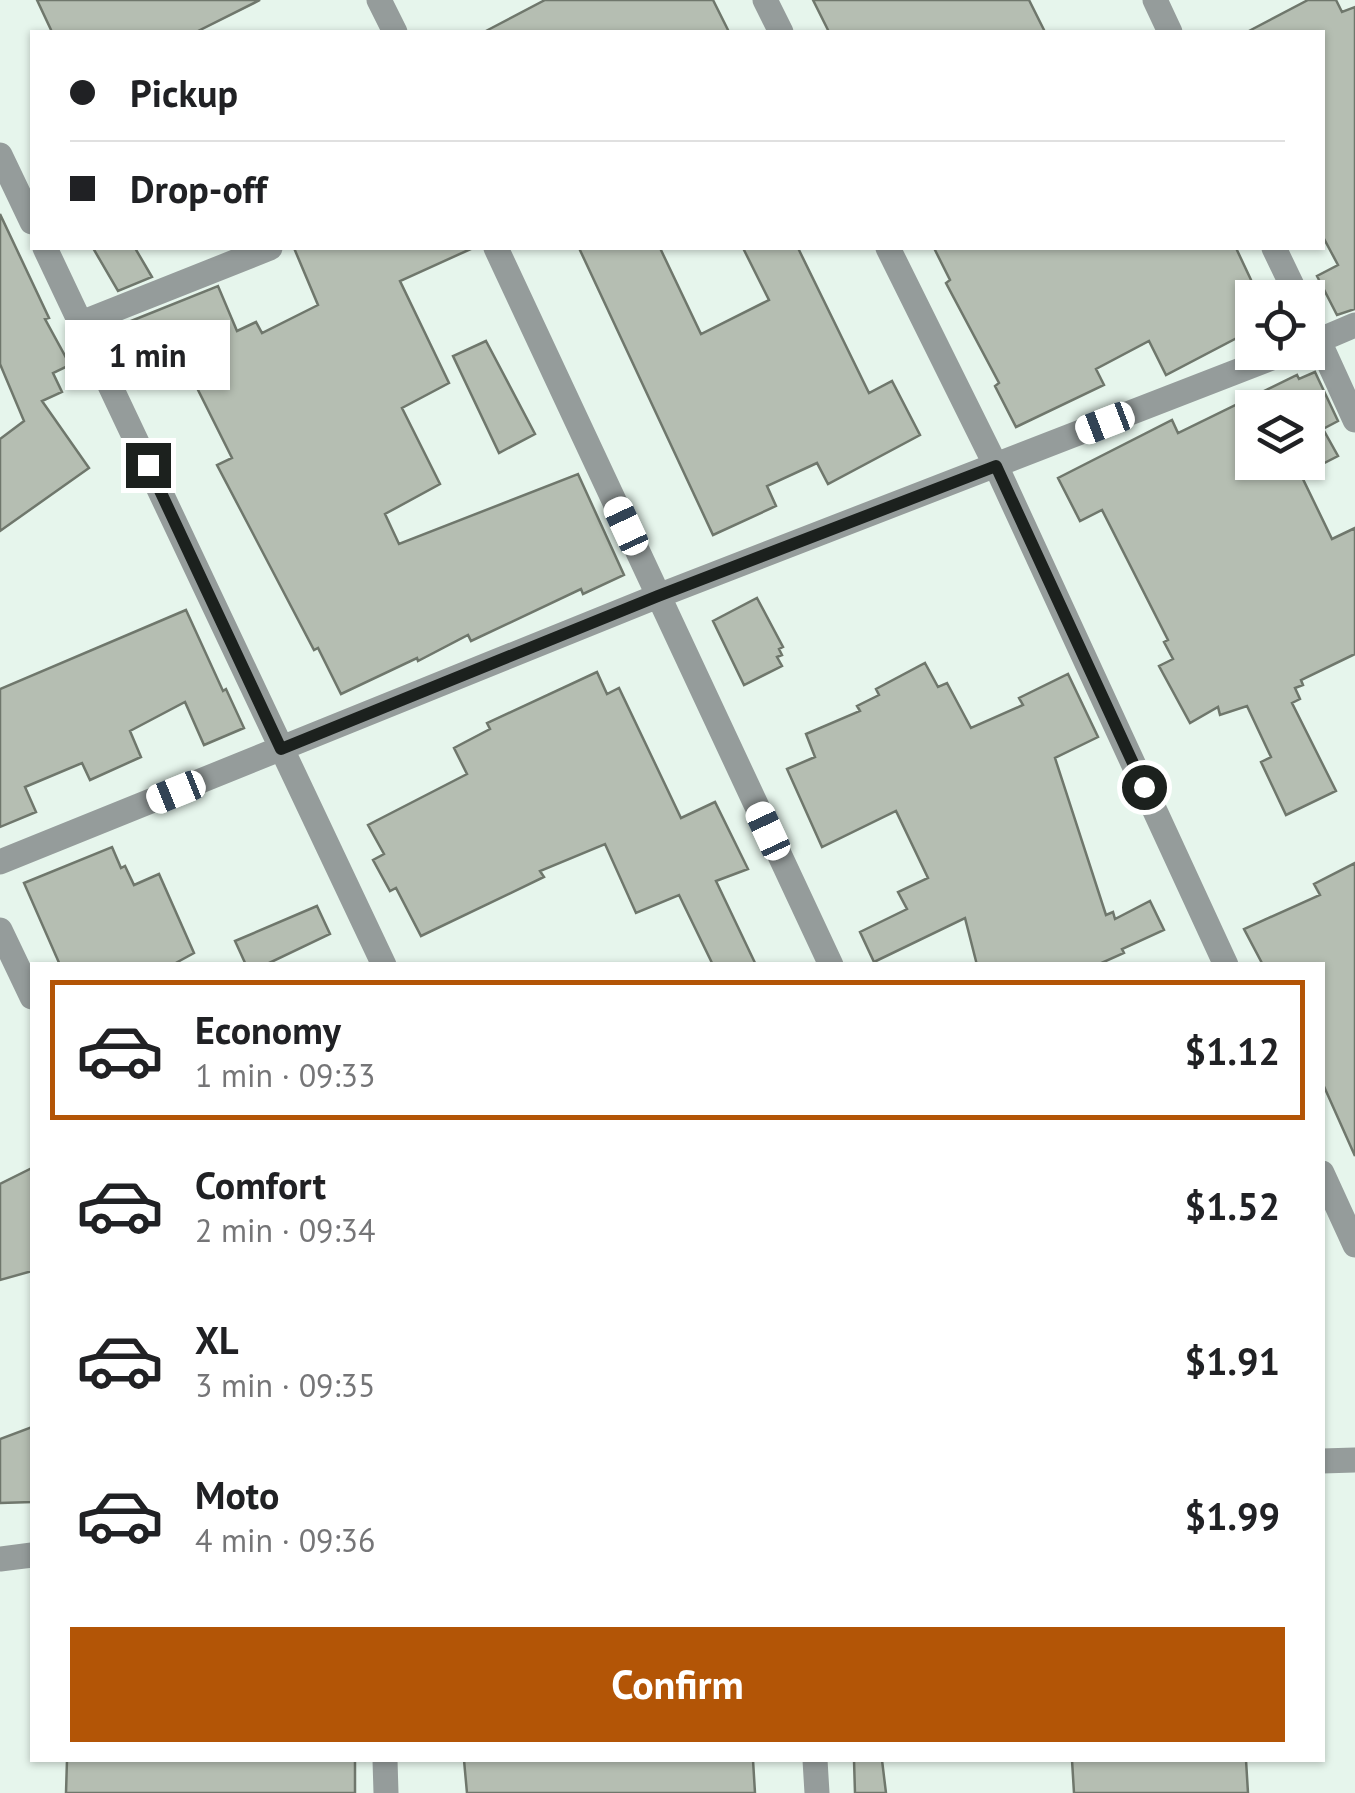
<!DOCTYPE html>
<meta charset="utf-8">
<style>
:root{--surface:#fff;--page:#f2f2f2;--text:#202124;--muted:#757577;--line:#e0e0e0;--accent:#b35506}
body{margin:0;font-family:"PT Sans",sans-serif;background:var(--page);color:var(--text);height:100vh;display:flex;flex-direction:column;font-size:38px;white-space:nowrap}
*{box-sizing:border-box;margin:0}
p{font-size:32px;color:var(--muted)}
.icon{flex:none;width:55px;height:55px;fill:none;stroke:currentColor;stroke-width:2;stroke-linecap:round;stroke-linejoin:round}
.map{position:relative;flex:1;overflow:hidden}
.panel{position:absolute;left:30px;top:962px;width:1295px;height:800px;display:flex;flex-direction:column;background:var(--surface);border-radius:0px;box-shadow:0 2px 8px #0004}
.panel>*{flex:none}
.top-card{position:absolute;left:30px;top:30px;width:1295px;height:220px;border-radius:0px;box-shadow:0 2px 8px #0004;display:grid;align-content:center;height:220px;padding:0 40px;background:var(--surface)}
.fabs{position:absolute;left:1235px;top:280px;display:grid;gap:20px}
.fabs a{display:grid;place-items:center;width:90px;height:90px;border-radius:0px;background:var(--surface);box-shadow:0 2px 8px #0004;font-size:50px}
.end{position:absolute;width:45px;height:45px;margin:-22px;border:12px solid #1c211e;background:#fff;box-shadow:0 0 0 5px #fff}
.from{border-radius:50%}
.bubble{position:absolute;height:70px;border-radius:0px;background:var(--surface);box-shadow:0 2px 8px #0004;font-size:32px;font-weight:700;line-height:70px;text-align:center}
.car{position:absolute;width:30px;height:60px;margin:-30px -15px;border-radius:12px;box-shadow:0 0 8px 2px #0007;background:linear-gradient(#fff 24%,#345 0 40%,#fff 0 76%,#345 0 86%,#fff 0)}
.top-card b{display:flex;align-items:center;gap:35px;height:95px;font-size:38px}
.top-card b+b{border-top:2px solid var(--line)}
.top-card i{width:25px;height:25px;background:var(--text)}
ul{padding:18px 0 0;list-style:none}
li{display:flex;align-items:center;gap:30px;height:140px;margin:0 20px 15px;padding:0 20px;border:5px solid transparent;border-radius:0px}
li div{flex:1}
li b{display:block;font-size:38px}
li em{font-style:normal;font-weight:700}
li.current{border-color:var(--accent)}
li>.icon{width:90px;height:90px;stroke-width:1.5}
.primary-button{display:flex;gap:20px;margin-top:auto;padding:20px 40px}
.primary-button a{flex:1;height:115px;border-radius:0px;background:var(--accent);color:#fff;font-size:40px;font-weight:700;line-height:115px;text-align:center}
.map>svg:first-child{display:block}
</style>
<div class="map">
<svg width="1355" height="1793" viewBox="0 0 1355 1793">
<rect width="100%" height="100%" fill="#e6f5ec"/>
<path fill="#b5beb2" stroke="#6f776c" stroke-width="2.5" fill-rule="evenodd" d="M37 0H260L196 32H52Z
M545 0H713L729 32H484Z
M813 0H1029L1045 32H829Z
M1308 0H1336L1342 12 1355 7V309L1337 315 1317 276 1338 265 1322 235V32H1247Z
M0 214 49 318 45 319 70 365 53 373 62 392 42 401 89 468 0 531V439L24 421 0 364Z
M93 248H135L152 277 118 291Z
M294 248H473L400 281 449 383 402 408 440 484 385 514 399 544 578 474 624 575 583 594 581 589 471 641 468 635 418 661 417 658 341 694 318 648 314 650 217 465 232 458 190 374 162 387 131 321 218 286 237 331 256 322 262 333 318 305Z
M579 248H660L701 334 769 300 743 248H798L869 393 892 381 920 435 828 484 817 463 767 486 776 506 713 535Z
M934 248H1236L1252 282V330L1166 375 1149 341 1096 369 1104 385 1016 427 995 386 999 383 946 283 950 280Z
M486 341 535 434 499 453 453 356Z
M1315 372 1338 421 1323 429 1338 456 1301 475 1332 539 1355 528V654L1301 680 1303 685 1295 688 1300 699 1292 703 1336 791 1286 815 1261 762 1271 757 1247 706 1220 715 1218 707 1190 723 1159 666 1173 659 1164 642 1168 640 1102 510 1080 521 1058 478 1172 420 1178 433 1297 375 1299 379ZM1252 408H1308V462H1252Z
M757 598 783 647 779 649 782 655 777 657 782 666 744 685 713 621Z
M186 610 223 691 226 689 244 728 204 745 185 702 130 731 141 757 90 780 82 763 25 787 36 812 0 827V689Z
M925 663 938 687 947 683 971 728 1023 705 1019 698 1068 674 1098 737 1055 758 1106 915 1113 912 1115 919 1150 901 1164 930 1122 949 1124 953 1097 965H977L965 918 874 962 860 932 907 909 898 892 928 878 896 811 822 847 787 769 815 757 806 734 860 711 857 706 879 695 876 689Z
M597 672 607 694 619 688 681 818 715 802 748 869 716 881 756 965H713L679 895 636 913 605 844 540 871 544 877 421 936 396 888 390 891 373 860 384 854 368 825 467 774 454 748 490 729 487 723Z
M112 847 121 868 125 866 134 885 159 874 194 953 172 965H60L24 883Z
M1355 863V1156L1322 1082V965H1263L1244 929 1320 895 1314 884Z
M317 906 330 934 265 965H246L235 941Z
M32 1168V1271L0 1280V1184Z
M32 1427V1502L0 1503V1439Z
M67 1760H355V1793H66Z
M464 1760H753L755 1793H467Z
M854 1760H882L886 1793H855Z
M1072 1760H1246L1248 1793H1074Z"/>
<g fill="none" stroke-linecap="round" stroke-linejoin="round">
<path stroke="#959c9b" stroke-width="25" d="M379 0 395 32
M765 0 781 32
M1155 0 1170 32
M0 155 32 222
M45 248 384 965
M496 248 831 965
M888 248 996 466 1226 965
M1274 248 1298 298
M1308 317 1355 420
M81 323 270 248
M1308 345 1355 325
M0 862 658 596 1287 352
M0 930 32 997
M1322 1173 1355 1245
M1322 1461 1355 1460
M0 1559 32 1555
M385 1760 386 1793
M815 1760 817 1793"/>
</g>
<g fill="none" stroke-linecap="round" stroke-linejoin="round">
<path stroke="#1c211e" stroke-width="12" d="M148 465 281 749 658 596 996 466 1144 787"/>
</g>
</svg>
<div class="fabs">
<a><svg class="icon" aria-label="locate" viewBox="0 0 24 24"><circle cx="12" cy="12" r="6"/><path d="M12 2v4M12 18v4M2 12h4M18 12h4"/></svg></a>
<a><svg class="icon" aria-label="layers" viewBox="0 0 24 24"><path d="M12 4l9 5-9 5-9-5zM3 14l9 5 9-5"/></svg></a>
</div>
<i class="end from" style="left:1144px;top:787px"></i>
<i class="end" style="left:148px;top:465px"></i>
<div class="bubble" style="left:65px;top:320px;width:165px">1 min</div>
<i class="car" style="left:1105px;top:423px;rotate:249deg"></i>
<i class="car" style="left:626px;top:526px;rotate:335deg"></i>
<i class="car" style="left:176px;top:792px;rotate:248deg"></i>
<i class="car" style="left:768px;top:831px;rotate:335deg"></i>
<div class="top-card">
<b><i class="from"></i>Pickup</b>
<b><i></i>Drop-off</b>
</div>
<section class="panel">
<ul>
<li class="current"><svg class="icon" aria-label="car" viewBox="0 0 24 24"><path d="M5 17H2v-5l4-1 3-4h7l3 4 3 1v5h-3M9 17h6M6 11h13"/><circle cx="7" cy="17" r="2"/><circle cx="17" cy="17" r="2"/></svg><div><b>Economy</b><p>1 min · 09:33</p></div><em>$1.12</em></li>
<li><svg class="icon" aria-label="car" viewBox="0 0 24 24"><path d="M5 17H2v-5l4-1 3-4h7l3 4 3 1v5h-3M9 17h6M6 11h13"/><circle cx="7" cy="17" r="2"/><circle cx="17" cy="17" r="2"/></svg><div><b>Comfort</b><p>2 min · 09:34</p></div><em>$1.52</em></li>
<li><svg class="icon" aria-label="car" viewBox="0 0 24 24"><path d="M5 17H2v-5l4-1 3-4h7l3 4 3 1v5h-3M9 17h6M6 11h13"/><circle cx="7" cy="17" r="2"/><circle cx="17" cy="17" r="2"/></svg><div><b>XL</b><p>3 min · 09:35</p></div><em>$1.91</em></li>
<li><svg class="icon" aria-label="car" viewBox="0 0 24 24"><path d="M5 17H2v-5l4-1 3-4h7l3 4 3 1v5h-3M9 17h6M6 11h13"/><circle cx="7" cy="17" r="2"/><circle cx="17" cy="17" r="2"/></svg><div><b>Moto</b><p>4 min · 09:36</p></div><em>$1.99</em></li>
</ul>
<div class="primary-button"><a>Confirm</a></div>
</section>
</div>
